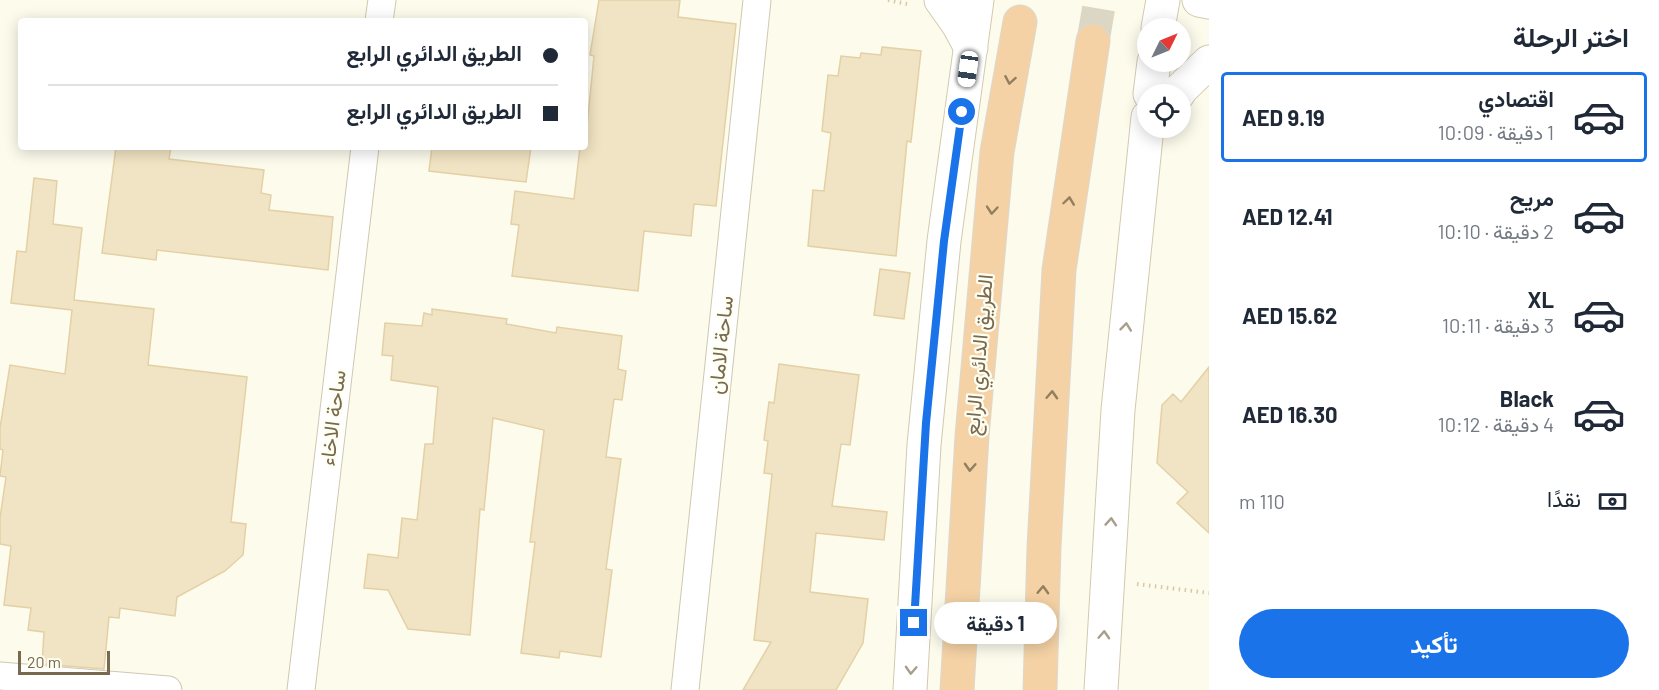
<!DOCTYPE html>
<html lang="ar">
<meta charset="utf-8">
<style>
:root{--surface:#fff;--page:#f2f2f3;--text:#1f2937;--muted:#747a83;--line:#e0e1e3;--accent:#1a73e8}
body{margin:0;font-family:Barlow,Vazirmatn,sans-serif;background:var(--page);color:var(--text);direction:rtl;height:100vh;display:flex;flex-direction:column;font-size:22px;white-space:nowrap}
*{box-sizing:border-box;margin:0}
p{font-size:20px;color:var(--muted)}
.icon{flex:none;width:33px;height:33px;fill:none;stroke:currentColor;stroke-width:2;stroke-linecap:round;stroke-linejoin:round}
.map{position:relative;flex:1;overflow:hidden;direction:ltr}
.side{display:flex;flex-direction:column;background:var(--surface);width:450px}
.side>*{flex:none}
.guide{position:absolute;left:18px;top:18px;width:570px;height:132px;border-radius:6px;box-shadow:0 3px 15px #0003;direction:rtl;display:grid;align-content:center;height:132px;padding:0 30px;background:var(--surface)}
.needle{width:39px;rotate:47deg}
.fabs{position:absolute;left:1137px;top:18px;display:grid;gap:12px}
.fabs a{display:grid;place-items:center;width:54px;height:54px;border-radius:50%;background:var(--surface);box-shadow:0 3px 15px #0003;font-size:30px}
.scale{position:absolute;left:18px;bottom:15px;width:92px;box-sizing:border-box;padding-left:6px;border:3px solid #786a4e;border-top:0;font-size:16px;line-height:21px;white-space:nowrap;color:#786a4e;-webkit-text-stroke:4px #fffef3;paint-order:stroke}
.end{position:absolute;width:27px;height:27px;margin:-14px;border:8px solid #1a73e8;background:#fff;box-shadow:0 0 0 3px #fff}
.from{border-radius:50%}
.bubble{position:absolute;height:42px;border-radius:21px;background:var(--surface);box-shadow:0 3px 15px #0003;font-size:20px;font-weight:700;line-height:42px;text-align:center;direction:rtl}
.car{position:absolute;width:18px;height:36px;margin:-18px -9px;border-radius:8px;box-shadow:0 0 4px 2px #0007;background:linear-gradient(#fff 24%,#345 0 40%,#fff 0 76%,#345 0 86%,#fff 0)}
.guide b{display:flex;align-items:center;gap:21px;height:57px;font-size:22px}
.guide b+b{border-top:2px solid var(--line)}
.guide i{width:15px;height:15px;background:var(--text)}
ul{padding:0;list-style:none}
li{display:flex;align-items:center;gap:18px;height:90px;margin:0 12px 9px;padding:0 18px;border:3px solid transparent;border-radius:6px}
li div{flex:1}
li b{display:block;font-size:22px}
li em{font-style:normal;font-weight:700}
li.selected{border-color:var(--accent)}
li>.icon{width:54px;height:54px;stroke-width:1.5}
h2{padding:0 30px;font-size:27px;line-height:72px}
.pay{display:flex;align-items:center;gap:15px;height:66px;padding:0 30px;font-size:22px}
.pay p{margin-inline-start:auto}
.action{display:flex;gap:12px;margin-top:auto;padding:12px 30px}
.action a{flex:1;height:69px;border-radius:36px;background:var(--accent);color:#fff;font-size:24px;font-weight:700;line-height:69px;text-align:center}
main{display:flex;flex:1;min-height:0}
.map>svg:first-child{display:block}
</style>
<main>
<section class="side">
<h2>اختر الرحلة</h2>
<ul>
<li class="selected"><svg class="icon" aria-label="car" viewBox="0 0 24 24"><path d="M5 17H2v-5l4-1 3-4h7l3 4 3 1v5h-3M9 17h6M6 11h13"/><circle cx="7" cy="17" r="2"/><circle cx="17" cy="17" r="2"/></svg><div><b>اقتصادي</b><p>1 دقيقة · 10:09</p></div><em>AED 9.19</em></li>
<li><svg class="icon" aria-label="car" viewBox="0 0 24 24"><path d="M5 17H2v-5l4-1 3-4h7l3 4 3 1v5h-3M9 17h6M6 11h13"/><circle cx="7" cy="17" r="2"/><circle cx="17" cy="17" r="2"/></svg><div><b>مريح</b><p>2 دقيقة · 10:10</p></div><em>AED 12.41</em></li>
<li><svg class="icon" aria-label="car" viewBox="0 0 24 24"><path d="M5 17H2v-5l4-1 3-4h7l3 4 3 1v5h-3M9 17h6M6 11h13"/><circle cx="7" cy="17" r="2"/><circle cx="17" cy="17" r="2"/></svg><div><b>XL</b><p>3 دقيقة · 10:11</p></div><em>AED 15.62</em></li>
<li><svg class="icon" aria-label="car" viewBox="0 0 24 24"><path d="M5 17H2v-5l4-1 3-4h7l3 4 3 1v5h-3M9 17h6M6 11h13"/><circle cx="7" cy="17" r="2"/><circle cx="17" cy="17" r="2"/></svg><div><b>Black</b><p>4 دقيقة · 10:12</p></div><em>AED 16.30</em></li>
</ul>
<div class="pay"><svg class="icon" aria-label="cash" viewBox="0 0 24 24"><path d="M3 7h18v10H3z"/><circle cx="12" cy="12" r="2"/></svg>نقدًا<p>110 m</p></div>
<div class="action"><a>تأكيد</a></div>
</section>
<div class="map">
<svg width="1209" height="690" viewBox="0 0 1209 690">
<rect width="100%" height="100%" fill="#fcfbec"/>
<path fill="#f1e4c4" stroke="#e4d0a5" stroke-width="1.5" d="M599 0H680L678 17 736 24 716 206 694 204 691 236 644 231 638 291 512 276 519 225 511 224 515 191 574 199 580 147H585L594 56 590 55Z
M882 47 921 51 911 142 907 141 896 256 808 246 813 190 824 191 831 133 822 131 828 75 838 76 841 56 860 58 861 53 881 55Z
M116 147H171L169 159 264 170 261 193 271 195 269 210 333 217 328 270 157 250 156 260 102 253Z
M432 147H531L526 182 429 171Z
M34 178 57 181 53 224 82 228 74 300 154 309 148 365 247 377 231 522 246 524 243 555 225 571 177 597 175 616 120 608 119 618 109 617 104 669 42 664 44 632 28 630 31 608 4 605 11 546 0 544V518L6 477 0 476 3 450 0 449V428L10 365 65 374 72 310 11 303 17 251 26 252Z
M880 269 910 273 904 319 874 315Z
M432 309 507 319 506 324 556 333 557 327 622 336 618 369 626 371 622 400 614 399 606 457 621 459 606 569 612 570 601 657 560 651 559 658 521 653 535 542H530L544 430 493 418 484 510 480 509 470 635 408 629 388 590 364 588 368 554 398 558 402 518 417 520 425 444H433L438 387 391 380 393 356 382 355 385 323 422 326 424 313 432 315Z
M779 364 859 375 850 445 841 444 832 506 887 512 884 540 816 533 810 592 868 599 863 643 836 690H743L771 642 754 640 772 474 764 473 768 441 764 440 769 402 774 403Z
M1209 367V533L1177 503 1188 492 1157 463 1162 405 1173 394 1181 402Z"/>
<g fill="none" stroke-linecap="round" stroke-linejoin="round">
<path stroke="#dbd7c4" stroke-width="33" stroke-dasharray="33 16" stroke-linecap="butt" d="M1093 41 1100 0"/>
<defs>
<path id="street" d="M379 21 382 0
M0 676 168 690
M301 690 365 147
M685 690 757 0"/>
<path id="secondary" d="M941 0 958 24 971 48
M1199 0 1209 2
M1158 28 1163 0
M1150 94 1154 62
M1178 94 1181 89 1209 62
M910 690 924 445 944 241 977 0
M1101 690 1118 410 1148 117"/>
<path id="highway" d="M957 690 972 436 997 152 1020 22
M1040 690 1044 547 1059 270 1093 41"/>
</defs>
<use href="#street" stroke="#cfc8b1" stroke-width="29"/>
<use href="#secondary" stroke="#d2c9af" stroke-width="35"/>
<use href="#highway" stroke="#dcd8d1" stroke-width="35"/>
<path stroke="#d7c8a6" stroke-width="4" stroke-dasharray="1.5 4.5" stroke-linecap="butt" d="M888 0 907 4
M1137 584 1209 593"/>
<use href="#street" stroke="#fff" stroke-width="27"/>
<use href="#secondary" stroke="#fff" stroke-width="33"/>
<use href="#highway" stroke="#f4d2a5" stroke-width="33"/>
</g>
<defs><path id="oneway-chevron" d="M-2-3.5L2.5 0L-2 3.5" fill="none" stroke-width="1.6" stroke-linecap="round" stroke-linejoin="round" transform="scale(1.5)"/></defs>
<g stroke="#917f5f">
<use href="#oneway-chevron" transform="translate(1010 80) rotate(100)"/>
<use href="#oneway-chevron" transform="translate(1069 201) rotate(-82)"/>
<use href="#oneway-chevron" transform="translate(992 210) rotate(95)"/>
<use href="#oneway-chevron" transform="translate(1052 395) rotate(-87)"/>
<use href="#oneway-chevron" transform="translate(970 467) rotate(93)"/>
<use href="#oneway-chevron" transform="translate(1043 590) rotate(-88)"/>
</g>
<g stroke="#a79e8c">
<use href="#oneway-chevron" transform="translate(1126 327) rotate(-84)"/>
<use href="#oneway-chevron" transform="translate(1111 522) rotate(-86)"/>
<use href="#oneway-chevron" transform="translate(1104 635) rotate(-87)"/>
<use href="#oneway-chevron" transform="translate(911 670) rotate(93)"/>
</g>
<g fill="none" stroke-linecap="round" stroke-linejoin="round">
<path stroke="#1a73e8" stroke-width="8" d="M914 623 926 423 944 241 962 112"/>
</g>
<g text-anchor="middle" stroke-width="4.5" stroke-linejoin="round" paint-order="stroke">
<g font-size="21" fill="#786a4e" stroke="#fffef3">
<text transform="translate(721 345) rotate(-84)" y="7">ساحة الامان</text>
<text transform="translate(979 355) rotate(-85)" y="7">الطريق الدائري الرابع</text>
<text transform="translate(333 418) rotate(-83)" y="7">ساحة الاخاء</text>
</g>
</g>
</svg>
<div class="fabs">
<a><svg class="needle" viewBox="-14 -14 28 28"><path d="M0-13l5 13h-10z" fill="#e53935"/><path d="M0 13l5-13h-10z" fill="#747a83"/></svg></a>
<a><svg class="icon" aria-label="locate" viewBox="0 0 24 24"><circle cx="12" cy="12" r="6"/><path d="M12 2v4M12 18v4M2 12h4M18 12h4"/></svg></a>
</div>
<div class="scale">20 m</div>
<i class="end from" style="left:962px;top:112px"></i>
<i class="end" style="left:914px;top:623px"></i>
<div class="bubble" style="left:934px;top:602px;width:123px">1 دقيقة</div>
<i class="car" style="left:968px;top:69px;rotate:188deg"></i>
<div class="guide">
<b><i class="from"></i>الطريق الدائري الرابع</b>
<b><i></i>الطريق الدائري الرابع</b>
</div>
</div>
</main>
